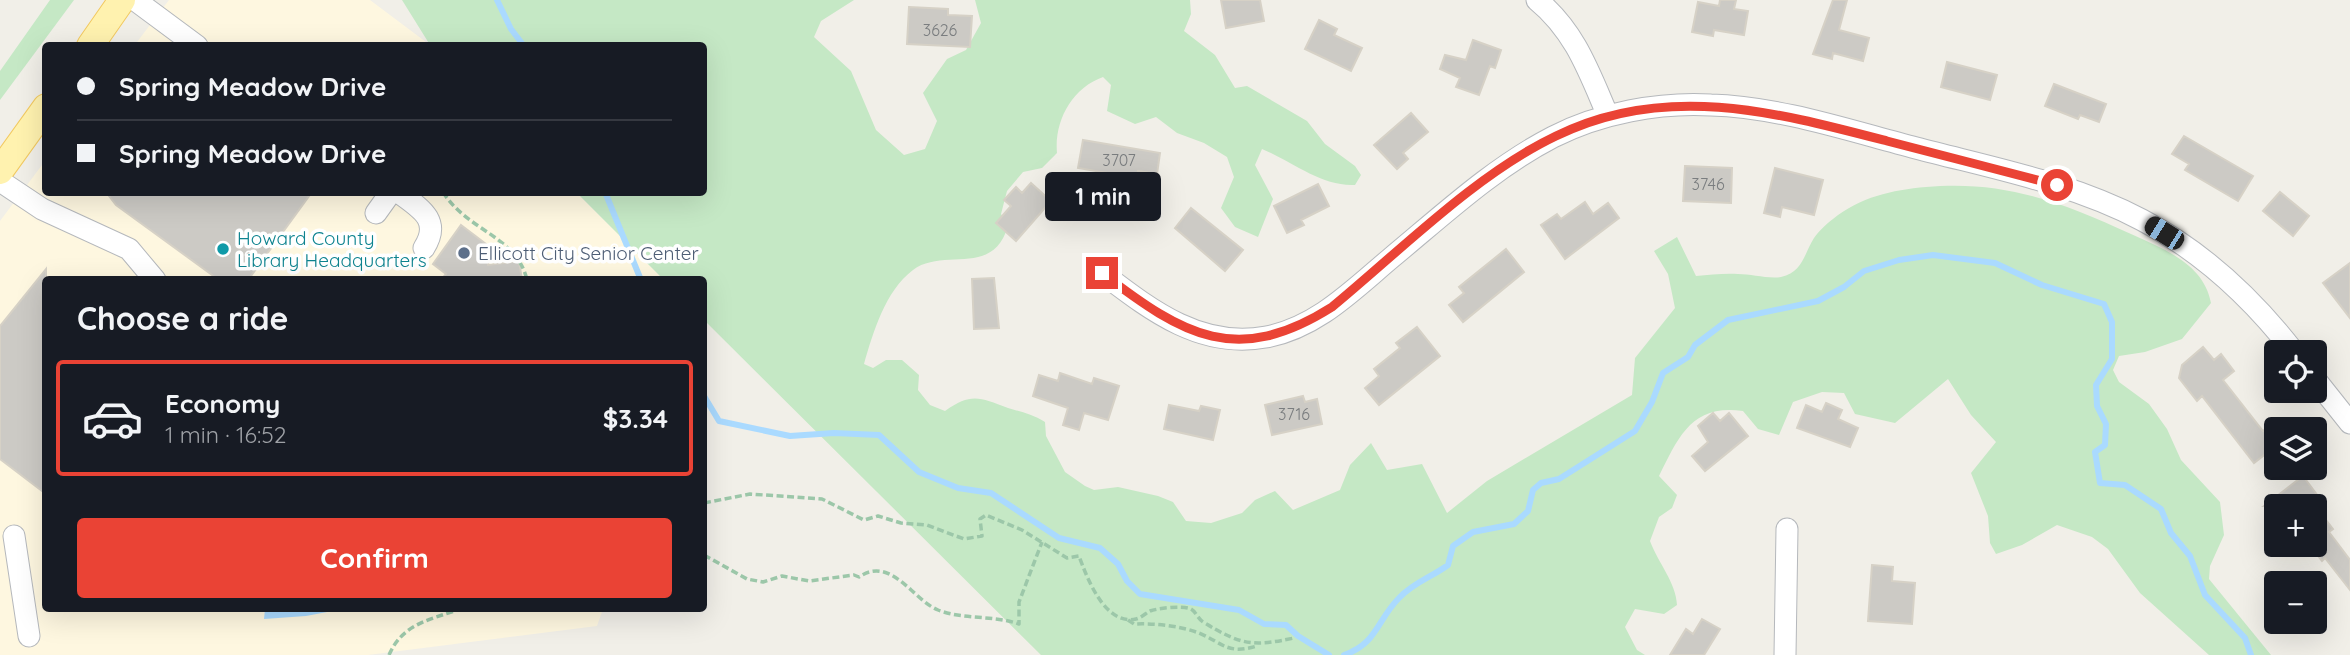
<!DOCTYPE html>
<meta charset="utf-8">
<style>
:root{--surface:#171b24;--page:#20242c;--text:#f1f3f6;--muted:#9ea1a6;--line:#363941;--accent:#ea4335}
body{margin:0;font-family:Quicksand,sans-serif;background:var(--page);color:var(--text);height:100vh;display:flex;flex-direction:column;font-size:26px;white-space:nowrap}
*{box-sizing:border-box;margin:0}
p{font-size:23px;color:var(--muted)}
.icon{flex:none;width:38px;height:38px;fill:none;stroke:currentColor;stroke-width:2;stroke-linecap:round;stroke-linejoin:round}
.map{position:relative;flex:1;overflow:hidden}
.details{position:absolute;left:42px;top:276px;width:665px;height:336px;display:flex;flex-direction:column;background:var(--surface);border-radius:7px;box-shadow:0 7px 28px #0002}
.details>*{flex:none}
.banner{position:absolute;left:42px;top:42px;width:665px;height:154px;border-radius:7px;box-shadow:0 7px 28px #0002;display:grid;align-content:center;height:154px;padding:0 35px;background:var(--surface)}
.fabs{position:absolute;left:2264px;top:340px;display:grid;gap:14px}
.fabs a{display:grid;place-items:center;width:63px;height:63px;border-radius:7px;background:var(--surface);box-shadow:0 7px 28px #0002;font-size:35px}
.end{position:absolute;width:32px;height:32px;margin:-16px;border:9px solid #ea4335;background:#fff;box-shadow:0 0 0 4px #fff}
.from{border-radius:50%}
.bubble{position:absolute;height:49px;border-radius:7px;background:var(--surface);box-shadow:0 7px 28px #0002;font-size:23px;font-weight:700;line-height:49px;text-align:center}
.car{position:absolute;width:21px;height:42px;margin:-21px -10px;border-radius:9px;box-shadow:0 0 5px 2px #0007;background:linear-gradient(#222 24%,#8ab4d8 0 40%,#222 0 76%,#8ab4d8 0 86%,#222 0)}
.banner b{display:flex;align-items:center;gap:24px;height:66px;font-size:26px}
.banner b+b{border-top:2px solid var(--line)}
.banner i{width:18px;height:18px;background:var(--text)}
ul{padding:0;list-style:none}
li{display:flex;align-items:center;gap:21px;height:116px;margin:0 14px 10px;padding:0 21px;border:4px solid var(--line);border-radius:7px}
li div{flex:1}
li b{display:block;font-size:26px}
li em{font-style:normal;font-weight:700}
li.on{border-color:var(--accent)}
li>.icon{width:63px;height:63px;stroke-width:1.5}
h2{padding:0 35px;font-size:32px;line-height:84px}
.cta{display:flex;gap:14px;margin-top:auto;padding:14px 35px}
.cta a{flex:1;height:80px;border-radius:7px;background:var(--accent);color:#fff;font-size:28px;font-weight:700;line-height:80px;text-align:center}
.map>svg:first-child{display:block}
</style>
<div class="map">
<svg width="2350" height="655" viewBox="0 0 2350 655">
<rect width="100%" height="100%" fill="#f1efe8"/>
<path fill="#fef7e0" d="M169 0H370L430 45 134 46Z
M45 161 46 192 577 193 664 280H46V609H603L597 626 368 655H0V221Z"/>
<path fill="#c5e8c5" d="M50 0H74L0 100V71Z
M402 0H854L821 21 814 37 851 71 876 130 904 155 925 149 937 121 923 93 947 59 966 50 981 23 975 0H1190L1191 14 1184 31 1215 55 1235 88 1247 86 1307 121 1325 144 1355 166 1361 175 1355 185C1322 187 1291 161 1262 149L1255 165 1273 199 1258 237 1235 227 1221 208 1234 177 1227 157 1204 143 1177 133 1156 117 1135 124 1107 111 1111 85 1103 77C1072 88 1054 121 1057 153L1042 168 1023 172 1007 191 1001 214 1008 226C993 278 943 247 913 270 885 291 873 333 864 364L873 368 886 360H902L919 375 918 390 930 405 945 411C972 392 980 398 1008 408 1021 412 1032 414 1045 422L1046 436 1065 472 1085 486 1094 490 1118 487 1158 496 1173 502 1186 521 1211 523 1242 513 1255 500 1275 491 1293 510 1340 490 1350 465 1371 443 1387 470 1422 464 1447 513 1487 481 1632 395 1635 358 1675 308 1668 274 1654 251 1677 237 1696 276C1710 275 1724 273 1738 274 1751 274 1768 279 1781 277 1803 272 1804 254 1814 238 1818 232 1826 224 1833 219 1860 197 1892 190 1926 187 2004 180 2061 202 2131 234 2164 249 2204 264 2211 303L2182 339 2145 352 2119 356 2113 370 2119 382 2149 404 2167 429 2181 460 2220 502 2224 535 2210 566 2209 579 2271 655H2209L2140 593 2108 549 2092 537 2057 525 2022 545 1996 554 1990 543 1988 516 1971 473 1996 442 1971 415 1948 379 1895 423 1855 414 1844 393 1822 392 1793 402 1779 435 1758 429 1743 411C1692 404 1679 436 1659 476L1677 495 1672 508 1659 517 1650 541C1658 563 1676 582 1677 605L1664 614 1635 609 1625 627 1637 650 1645 655H1041L704 320V280H664L577 193 704 192V46L430 45Z"/>
<path fill="#aadaff" d="M265 609H343L306 616 264 619Z"/>
<g fill="none" stroke-linecap="round" stroke-linejoin="round">
<path stroke="#aadaff" stroke-width="6" d="M497 0 511 29 524 46
M605 192 641 280
M704 396 719 421 790 436 834 433 879 435 919 472 958 488 991 493 1059 538 1100 548 1118 564 1127 581 1140 594 1239 610 1264 624 1286 625 1298 636 1329 655
M1344 655C1377 644 1377 620 1399 598 1414 582 1432 577 1448 565L1453 546 1473 532 1514 524 1528 511 1533 490 1541 483 1559 479 1635 431 1652 402 1663 373 1688 357 1695 345 1728 320 1818 301 1844 287 1864 271 1899 260 1933 255 1995 263 2042 285 2104 304 2112 322V359L2096 385 2097 406 2106 424 2105 445 2095 452 2100 483 2125 485 2161 509 2171 533 2190 556 2205 595 2245 638 2251 655"/>
</g>
<path fill="#cccac5" stroke="#d6d1c6" stroke-width="2" d="M1221 0H1260L1264 21 1226 28Z
M1720 0H1736L1734 9 1748 11 1744 35 1714 30 1713 36 1692 32 1698 2 1719 6Z
M1833 0H1847L1839 30 1869 38 1863 61 1833 53 1832 59 1813 54Z
M909 7 948 9V15L972 16 970 47 907 44Z
M1319 20 1337 29 1334 35 1362 48 1351 71 1305 49Z
M1473 40 1501 50 1495 68 1490 66 1479 95 1456 87 1460 78 1440 69 1445 55 1466 60Z
M1947 62 1997 75 1990 100 1941 87Z
M2054 84 2106 104 2099 122 2080 115 2078 119 2045 106Z
M1411 113 1428 132 1403 153 1408 159 1397 169 1374 145Z
M2184 136 2253 176 2238 201 2185 170 2189 164 2172 154Z
M1083 140 1160 153 1157 174 1138 171 1137 178 1078 168Z
M1685 166 1732 168 1731 203 1683 201Z
M1775 168 1823 180 1814 215 1782 207 1780 217 1764 213Z
M1031 183 1051 201 1016 241 996 223 1011 206 1004 200 1016 187 1022 193Z
M1318 184 1329 206 1301 220 1304 225 1287 233 1274 206Z
M106 192H312L248 280H219L116 205Z
M2280 192 2309 216 2293 236 2263 211Z
M1585 202 1593 214 1608 203 1619 218 1565 259 1541 225 1557 214 1561 219Z
M1191 208 1243 250 1225 271 1175 228Z
M461 225 486 244 488 265 519 261 522 280H441L446 274 433 264Z
M1506 249 1524 272 1463 322 1449 305 1464 293 1459 287Z
M2350 263V318L2323 283Z
M46 269V494L0 459V326Z
M994 278 999 328 974 329 972 279Z
M1417 327 1440 356 1379 405 1365 388 1379 376 1374 369 1400 348 1396 343Z
M2203 347 2214 360 2221 354 2234 371 2223 380 2263 431 2267 428 2277 441V445L2254 463 2202 396 2197 401 2179 378 2182 365Z
M1060 373 1092 384 1094 378 1119 386 1108 420 1084 413 1079 430 1063 425 1068 408 1033 396 1039 375 1058 381Z
M1303 396 1305 402 1317 399 1322 424 1272 435 1265 405Z
M1826 403 1842 410 1838 419 1858 428 1850 447 1797 428 1806 405 1822 412Z
M1169 405 1199 411 1201 406 1220 410 1213 440 1164 429Z
M1713 413 1720 421 1729 413 1748 436 1705 471 1692 456 1708 442 1698 426Z
M2303 476 2318 496 2305 506H2264Z
M2315 506 2333 529 2329 532 2350 560V590L2325 558 2322 561 2315 552Z
M1872 565 1893 567 1892 581 1915 583 1912 624 1868 621Z
M1702 619 1720 629 1704 655H1670L1686 629 1693 634Z"/>
<g fill="none" stroke-linecap="round" stroke-linejoin="round">
<defs>
<path id="minor" d="M135 0 197 46
M1537 0C1575 31 1589 72 1608 116
M0 181 42 209 129 249 155 280
M398 192C420 208 442 220 424 248
M376 213 391 192
M1102 273C1152 311 1201 349 1266 337 1316 328 1353 290 1391 258 1443 215 1493 168 1553 137 1600 113 1659 102 1711 105 1780 107 1850 131 1916 148 1992 168 2072 183 2142 220 2203 252 2252 298 2294 352
M2315 379 2350 423
M14 536 29 636
M1785 655 1787 529"/>
<path id="major" d="M90 46 122 0
M0 171 46 107"/>
</defs>
<use href="#minor" stroke="#b5b8bc" stroke-width="23"/>
<use href="#major" stroke="#f2c960" stroke-width="28"/>
<path stroke="#9cc7a9" stroke-width="3.5" stroke-dasharray="7 3.5" stroke-linecap="butt" d="M443 192C467 231 517 236 527 280
M704 503 750 494 822 499 864 520 878 516 901 523 927 525 964 539 982 536 980 519 986 515 1022 530 1067 558 1079 556C1087 578 1105 626 1136 619 1141 618 1146 613 1150 611 1159 608 1179 606 1188 608 1195 609 1197 618 1203 622 1241 645 1252 647 1294 638
M704 555 747 579 763 582 782 576 809 581 854 575 859 577C891 555 913 600 938 610 964 620 994 615 1019 624V602L1042 542
M1128 620 1134 624C1155 623 1180 626 1199 633 1223 643 1227 655 1257 646
M389 655C403 623 430 620 460 609"/>
<use href="#minor" stroke="#fff" stroke-width="21"/>
<use href="#major" stroke="#fff2af" stroke-width="26"/>
</g>
<g fill="none" stroke-linecap="round" stroke-linejoin="round">
<path stroke="#ea4335" stroke-width="9" d="M1102 273C1184 336 1237 367 1332 307 1400 251 1476 174 1556 136 1665 82 1776 112 1887 141 1944 156 2000 170 2057 185"/>
</g>
<circle fill="#0f9aa8" stroke="#fff" stroke-width="2.5" cx="223" cy="249" r="7"/>
<circle fill="#5c6f8a" stroke="#fff" stroke-width="2.5" cx="464" cy="253" r="7"/>
<g text-anchor="middle" stroke-width="7" stroke-linejoin="round" paint-order="stroke">
<g font-size="16" fill="#7a7d7f">
<text x="940" y="36">3626</text>
<text x="1119" y="166">3707</text>
<text x="1708" y="190">3746</text>
<text x="1294" y="420">3716</text>
</g>
<g font-size="19" fill="#0d838f" stroke="#fff" text-anchor="start">
<text x="237" y="245">Howard County<tspan x="237" dy="22">Library Headquarters</tspan></text>
</g>
<g font-size="19" fill="#4e5e75" stroke="#fff" text-anchor="start">
<text x="478" y="260">Ellicott City Senior Center</text>
</g>
</g>
</svg>
<div class="fabs">
<a><svg class="icon" aria-label="locate" viewBox="0 0 24 24"><circle cx="12" cy="12" r="6"/><path d="M12 2v4M12 18v4M2 12h4M18 12h4"/></svg></a>
<a><svg class="icon" aria-label="layers" viewBox="0 0 24 24"><path d="M12 4l9 5-9 5-9-5zM3 14l9 5 9-5"/></svg></a>
<a>+</a>
<a>−</a>
</div>
<i class="end from" style="left:2057px;top:185px"></i>
<i class="end" style="left:1102px;top:273px"></i>
<div class="bubble" style="left:1045px;top:172px;width:116px">1 min</div>
<i class="car" style="left:2164px;top:233px;rotate:302deg"></i>
<div class="banner">
<b><i class="from"></i>Spring Meadow Drive</b>
<b><i></i>Spring Meadow Drive</b>
</div>
<section class="details">
<h2>Choose a ride</h2>
<ul>
<li class="on"><svg class="icon" aria-label="car" viewBox="0 0 24 24"><path d="M5 17H2v-5l4-1 3-4h7l3 4 3 1v5h-3M9 17h6M6 11h13"/><circle cx="7" cy="17" r="2"/><circle cx="17" cy="17" r="2"/></svg><div><b>Economy</b><p>1 min · 16:52</p></div><em>$3.34</em></li>
</ul>
<div class="cta"><a>Confirm</a></div>
</section>
</div>
